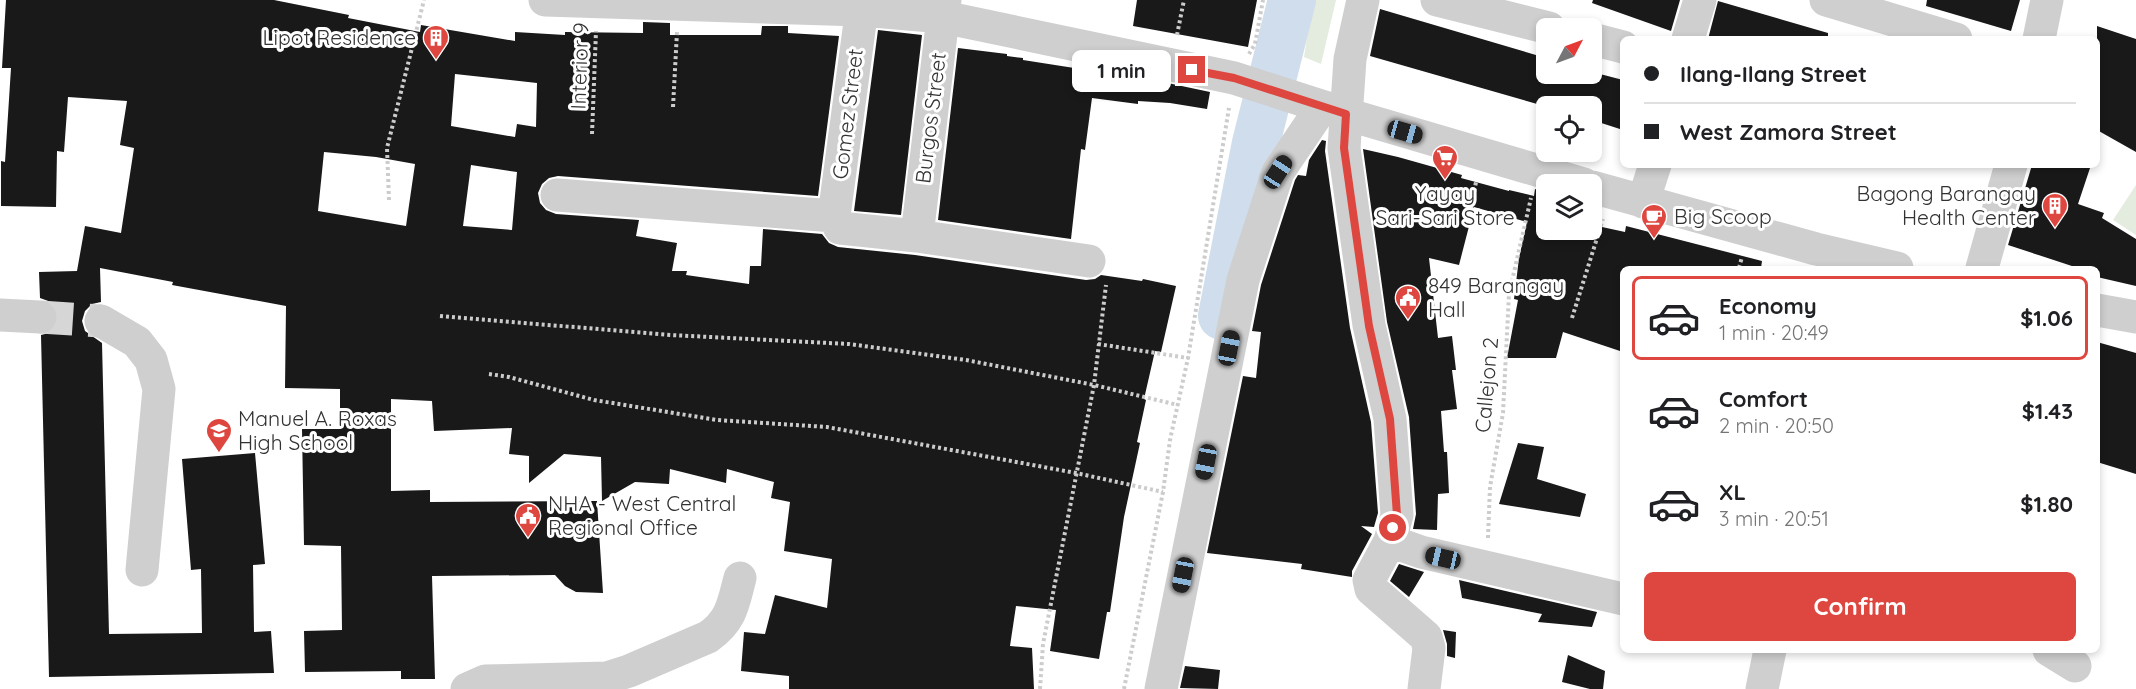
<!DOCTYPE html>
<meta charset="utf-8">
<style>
:root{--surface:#fff;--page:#f2f2f2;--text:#202124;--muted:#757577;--line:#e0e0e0;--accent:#de473f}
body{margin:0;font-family:Quicksand,sans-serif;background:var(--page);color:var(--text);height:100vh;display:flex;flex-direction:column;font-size:22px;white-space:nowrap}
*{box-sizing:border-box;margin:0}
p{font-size:20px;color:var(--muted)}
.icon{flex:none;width:33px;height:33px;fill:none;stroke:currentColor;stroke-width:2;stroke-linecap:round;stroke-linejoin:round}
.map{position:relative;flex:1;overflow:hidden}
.side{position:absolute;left:1620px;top:266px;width:480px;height:387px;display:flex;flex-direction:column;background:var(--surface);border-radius:9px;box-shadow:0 3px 9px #0003}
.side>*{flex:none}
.top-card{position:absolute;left:1620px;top:36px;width:480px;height:132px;border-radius:9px;box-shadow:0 3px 9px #0003;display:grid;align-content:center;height:132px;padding:0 24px;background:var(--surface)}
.needle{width:39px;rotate:49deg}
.buttons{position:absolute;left:1536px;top:18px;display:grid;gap:12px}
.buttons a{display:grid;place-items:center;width:66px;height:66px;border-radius:9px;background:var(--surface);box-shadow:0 3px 9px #0003;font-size:30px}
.end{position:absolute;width:27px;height:27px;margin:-14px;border:8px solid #de473f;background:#fff;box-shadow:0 0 0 3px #fff}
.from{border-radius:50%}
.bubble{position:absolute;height:42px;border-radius:9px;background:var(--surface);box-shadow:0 3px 9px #0003;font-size:20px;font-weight:800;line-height:42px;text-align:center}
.car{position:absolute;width:18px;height:36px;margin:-18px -9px;border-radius:8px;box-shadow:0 0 4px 2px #0007;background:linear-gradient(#222 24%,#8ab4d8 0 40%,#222 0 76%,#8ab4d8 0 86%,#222 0)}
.top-card b{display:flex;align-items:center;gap:21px;height:57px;font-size:22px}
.top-card b+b{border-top:2px solid var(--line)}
.top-card i{width:15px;height:15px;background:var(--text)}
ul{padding:10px 0 0;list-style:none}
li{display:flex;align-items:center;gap:18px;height:84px;margin:0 12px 9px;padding:0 12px;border:3px solid transparent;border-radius:9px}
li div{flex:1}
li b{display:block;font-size:22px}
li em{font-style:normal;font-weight:800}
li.active{border-color:var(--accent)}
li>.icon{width:54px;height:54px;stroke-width:1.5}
.button{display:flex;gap:12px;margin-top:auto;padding:12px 24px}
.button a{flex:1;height:69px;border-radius:9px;background:var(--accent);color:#fff;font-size:24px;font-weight:800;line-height:69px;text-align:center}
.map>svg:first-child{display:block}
</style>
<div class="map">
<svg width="2136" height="689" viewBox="0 0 2136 689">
<rect width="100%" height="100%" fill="#fff"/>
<path fill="#e4ebdf" d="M1313 0H1336L1321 64 1304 57Z
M2136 185V235L2113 220Z"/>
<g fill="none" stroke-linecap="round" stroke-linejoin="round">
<path stroke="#cfddec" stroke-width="48" d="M1222 316 1256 143 1292 0"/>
</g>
<path fill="#191919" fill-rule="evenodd" d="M6 0H274L349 15 348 18 420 32 421 25 515 41V32L565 35V32L643 33V22L670 23V35H761L762 26H788V33L839 36 818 196 558 176 549 178 542 184 538 193 540 203 546 210 556 214 639 220 636 236 677 243 672 271H687L686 275 749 284 750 266H761L763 229 822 234 829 243 838 247 915 255 1086 280 1095 279 1101 275 1142 281 1143 279 1176 286 1161 352 1155 351 1144 399 1146 400 1137 442 1140 443 1124 517 1110 612H1107L1099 659 1050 651 1056 610 1016 606 1010 646 1032 648 1034 689H789V676L741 671 744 632 765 634 775 595 827 608 832 559 784 551 790 502 771 498 774 482 727 469 726 483 670 469 669 484 635 482 602 501 601 457 564 454 529 483V456L509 454 512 428 434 431 432 401 391 399V491L430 490V502L597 501 603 593 576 592 565 586 555 575 432 576 435 679H401V671L305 672 304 631 342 630 341 546 304 545 302 429H340V389L285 388 286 306 172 285 173 282 100 268 101 302 92 304 85 311 82 321 85 331 102 343 109 634 202 633 201 569 191 570 182 459 255 453 265 564 253 565 254 632 271 631 274 673 49 677 41 335 49 333 55 328 59 317 56 308 51 302 40 298 39 272 77 271 85 226 121 233 134 148 120 145 127 101 68 97 64 152 57 151 56 207 1 206V161L5 162 11 68H2ZM455 74 537 83 536 127 517 124 515 137 451 126ZM324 152 376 157 415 164 406 226 318 211ZM471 165 517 172 512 230 463 226Z
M1137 0H1257L1248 47 1133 26Z
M1593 0H1680L1671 31 1592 3Z
M1927 0H2020L2011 31 1926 6Z
M1718 1 1828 33V39H1708Z
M1380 9 1546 58V74H1600L1623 80V130L1592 120V106H1544L1370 56Z
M2097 26 2136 39V152L2097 130Z
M878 30 922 35 901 215 854 211Z
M958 48 1007 54V56L1023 58V60L1087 70V66L1210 92 1207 109 1170 103 1138 101V104L1092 98 1085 150 1081 149 1071 239 938 220Z
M1322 140 1326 141 1325 151 1350 328 1371 422 1378 513 1374 527 1361 526 1372 534 1352 571V577L1301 569 1302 564 1207 553 1243 376 1256 378 1261 332 1252 331 1261 285 1295 180 1298 175 1306 176 1309 160Z
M1363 149 1398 157 1462 175 1461 178 1509 191V190L1534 196 1535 189 1546 193V230L1601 231 1602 227 1625 232 1626 226 1762 261 1761 268H1623V352L1563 332 1556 358H1507L1518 300 1514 299 1519 258 1527 222 1474 207 1459 265 1429 258 1438 338 1452 336 1456 370H1452L1457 409 1441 411 1444 452H1447L1449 493 1438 494 1437 530 1413 529 1416 514 1409 417 1387 322Z
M2032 165H2091L2078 204 2104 213 2102 218 2136 239V286L2097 277V268H2078L2008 245Z
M2097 342 2136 353V474L2097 462Z
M1518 443 1544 447 1537 479 1586 494 1580 517 1499 504Z
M1399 564 1424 572 1409 597 1390 581Z
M1459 580 1497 589 1597 612 1592 627 1538 622 1542 614 1462 598Z
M1443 630 1456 632 1455 658 1447 656V644Z
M1568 655 1605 671 1603 689H1590L1562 682Z
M1185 666 1220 670 1218 689 1180 688Z"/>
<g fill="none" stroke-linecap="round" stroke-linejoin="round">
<path stroke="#d6d6d6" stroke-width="33" stroke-dasharray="33 16" stroke-linecap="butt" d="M40 317 101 321"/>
<path stroke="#ccc" stroke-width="4" stroke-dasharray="3 3" stroke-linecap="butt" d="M1177 35 1184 0
M1249 54 1255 44 1263 0
M673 107 677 32
M592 134 596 31
M389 200 387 148 424 0
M1471 209 1476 182
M1739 268 1742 257
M440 316 670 335 849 344 966 360 1094 385 1178 405
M1572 318 1603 219
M1098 344 1188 358
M489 374 509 377 594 400 717 420 827 427 1076 473 1163 492
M1488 538 1490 487 1503 413 1509 294 1531 198
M1040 689 1043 644 1094 385 1106 285
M1124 689 1163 492 1170 440 1188 358 1229 108"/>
<path stroke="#cfcfcf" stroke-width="33" d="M545 0 861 10 943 17 1234 78 1346 114 1584 184
M863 0 834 216 840 228 917 236 1089 261
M1363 0 1350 59 1344 148 1369 325 1390 419 1397 515 1390 541 1369 580 1371 589 1426 637 1429 648 1424 689
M1437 0 1549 28
M1826 0 1956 39
M1592 39 1623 47
M1688 39 1700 0
M2039 39 2047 0
M1592 187 1816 249 1897 268
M557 195 834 216
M1643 202 1655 165
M917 236 945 0
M1982 268 2011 165
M2097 310 2136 317
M0 315 40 317
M101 321 137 342 151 360 159 389 142 570
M1390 541 1421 552 1623 599
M2049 650 2075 666
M467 689 485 681 607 678 629 671 708 637C732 620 733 604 740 578
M1161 689 1243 280 1278 172 1322 107
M1762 689 1770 650"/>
</g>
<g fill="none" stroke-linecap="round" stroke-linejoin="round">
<path stroke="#de473f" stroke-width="8" d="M1192 70 1234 78 1346 114 1344 148 1369 326 1390 419 1397 515 1393 528"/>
</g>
<defs>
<symbol id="building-pin" viewBox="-11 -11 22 30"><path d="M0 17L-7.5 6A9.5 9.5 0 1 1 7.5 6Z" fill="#de473f" stroke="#fff"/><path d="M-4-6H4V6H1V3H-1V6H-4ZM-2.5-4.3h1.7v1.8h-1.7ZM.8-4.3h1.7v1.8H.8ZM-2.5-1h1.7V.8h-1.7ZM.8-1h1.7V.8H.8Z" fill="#fff"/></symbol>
<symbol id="supermarket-pin" viewBox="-11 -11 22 30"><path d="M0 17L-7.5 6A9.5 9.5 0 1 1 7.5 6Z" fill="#de473f" stroke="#fff"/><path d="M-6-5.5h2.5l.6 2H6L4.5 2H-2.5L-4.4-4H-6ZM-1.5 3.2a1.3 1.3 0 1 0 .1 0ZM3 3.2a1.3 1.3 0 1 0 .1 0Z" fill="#fff"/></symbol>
<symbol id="cafe-pin" viewBox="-11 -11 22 30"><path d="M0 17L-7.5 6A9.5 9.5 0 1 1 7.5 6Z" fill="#de473f" stroke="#fff"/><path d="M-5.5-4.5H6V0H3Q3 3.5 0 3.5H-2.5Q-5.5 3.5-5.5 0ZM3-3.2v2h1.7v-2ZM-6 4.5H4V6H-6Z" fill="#fff"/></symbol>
<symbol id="civic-pin" viewBox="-11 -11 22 30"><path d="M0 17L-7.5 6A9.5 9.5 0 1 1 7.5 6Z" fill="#de473f" stroke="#fff"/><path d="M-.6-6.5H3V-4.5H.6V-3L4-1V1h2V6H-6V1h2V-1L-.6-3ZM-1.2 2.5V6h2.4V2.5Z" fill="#fff"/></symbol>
<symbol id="school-pin" viewBox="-11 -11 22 30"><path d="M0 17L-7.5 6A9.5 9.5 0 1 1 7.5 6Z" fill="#de473f" stroke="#fff"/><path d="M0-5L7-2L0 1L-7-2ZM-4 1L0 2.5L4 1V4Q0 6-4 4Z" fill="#fff"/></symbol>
</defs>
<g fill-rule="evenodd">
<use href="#building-pin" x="421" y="23" width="30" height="40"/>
<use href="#supermarket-pin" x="1430" y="143" width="30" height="40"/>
<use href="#building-pin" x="2040" y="191" width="30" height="40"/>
<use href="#cafe-pin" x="1639" y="202" width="30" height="40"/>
<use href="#civic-pin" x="1393" y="283" width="30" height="40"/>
<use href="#school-pin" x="204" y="416" width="30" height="40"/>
<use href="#civic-pin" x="513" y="501" width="30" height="40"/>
</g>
<g text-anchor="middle" stroke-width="6" stroke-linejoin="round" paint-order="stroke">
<g font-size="21" fill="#323232" stroke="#fff" text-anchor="start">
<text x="416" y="45" text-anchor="end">Lipot Residence</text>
<text x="1445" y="201" text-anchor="middle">Yayay<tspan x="1445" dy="24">Sari-Sari Store</tspan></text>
<text x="2036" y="201" text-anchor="end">Bagong Barangay<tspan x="2036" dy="24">Health Center</tspan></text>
<text x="1674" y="224">Big Scoop</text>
<text x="1428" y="293">849 Barangay<tspan x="1428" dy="24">Hall</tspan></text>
<text x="238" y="426">Manuel A. Roxas<tspan x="238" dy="24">High School</tspan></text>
<text x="548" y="511">NHA - West Central<tspan x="548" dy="24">Regional Office</tspan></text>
</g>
<g font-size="21" fill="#323232" stroke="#fff">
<text transform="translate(580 66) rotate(-88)" y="7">Interior 9</text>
<text transform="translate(848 114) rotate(-83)" y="7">Gomez Street</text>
<text transform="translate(931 118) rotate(-83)" y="7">Burgos Street</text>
<text transform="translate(1487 385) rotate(-85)" y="7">Callejon 2</text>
</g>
</g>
</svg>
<div class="buttons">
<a><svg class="needle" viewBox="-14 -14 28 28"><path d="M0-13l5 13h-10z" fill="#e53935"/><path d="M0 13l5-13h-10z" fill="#757577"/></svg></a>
<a><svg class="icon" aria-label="locate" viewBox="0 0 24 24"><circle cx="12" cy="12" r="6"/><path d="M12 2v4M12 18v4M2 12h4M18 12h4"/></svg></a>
<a><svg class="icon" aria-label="layers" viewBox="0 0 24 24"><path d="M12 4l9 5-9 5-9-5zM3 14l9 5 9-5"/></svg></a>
</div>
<i class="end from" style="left:1393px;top:528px"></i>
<i class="end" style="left:1192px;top:70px"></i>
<div class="bubble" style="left:1072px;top:50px;width:99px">1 min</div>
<i class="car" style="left:1405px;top:132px;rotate:106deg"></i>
<i class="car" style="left:1278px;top:172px;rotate:33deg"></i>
<i class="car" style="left:1229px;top:348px;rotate:11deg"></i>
<i class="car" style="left:1206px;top:462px;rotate:191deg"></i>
<i class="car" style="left:1443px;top:558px;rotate:283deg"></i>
<i class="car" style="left:1183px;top:575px;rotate:191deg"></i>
<div class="top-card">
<b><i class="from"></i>Ilang-Ilang Street</b>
<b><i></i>West Zamora Street</b>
</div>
<section class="side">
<ul>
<li class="active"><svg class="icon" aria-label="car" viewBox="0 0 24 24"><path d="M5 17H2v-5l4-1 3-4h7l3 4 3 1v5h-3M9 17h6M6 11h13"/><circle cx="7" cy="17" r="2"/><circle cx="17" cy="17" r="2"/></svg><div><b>Economy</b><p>1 min · 20:49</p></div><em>$1.06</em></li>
<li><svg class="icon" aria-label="car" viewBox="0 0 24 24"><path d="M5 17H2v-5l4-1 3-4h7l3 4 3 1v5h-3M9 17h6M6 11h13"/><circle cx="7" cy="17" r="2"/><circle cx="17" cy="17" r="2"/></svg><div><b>Comfort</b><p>2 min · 20:50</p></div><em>$1.43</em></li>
<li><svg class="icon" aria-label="car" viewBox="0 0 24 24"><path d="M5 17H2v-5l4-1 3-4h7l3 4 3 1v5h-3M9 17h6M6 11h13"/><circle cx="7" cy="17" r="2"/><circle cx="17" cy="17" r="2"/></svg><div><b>XL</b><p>3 min · 20:51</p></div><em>$1.80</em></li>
</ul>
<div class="button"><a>Confirm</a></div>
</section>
</div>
